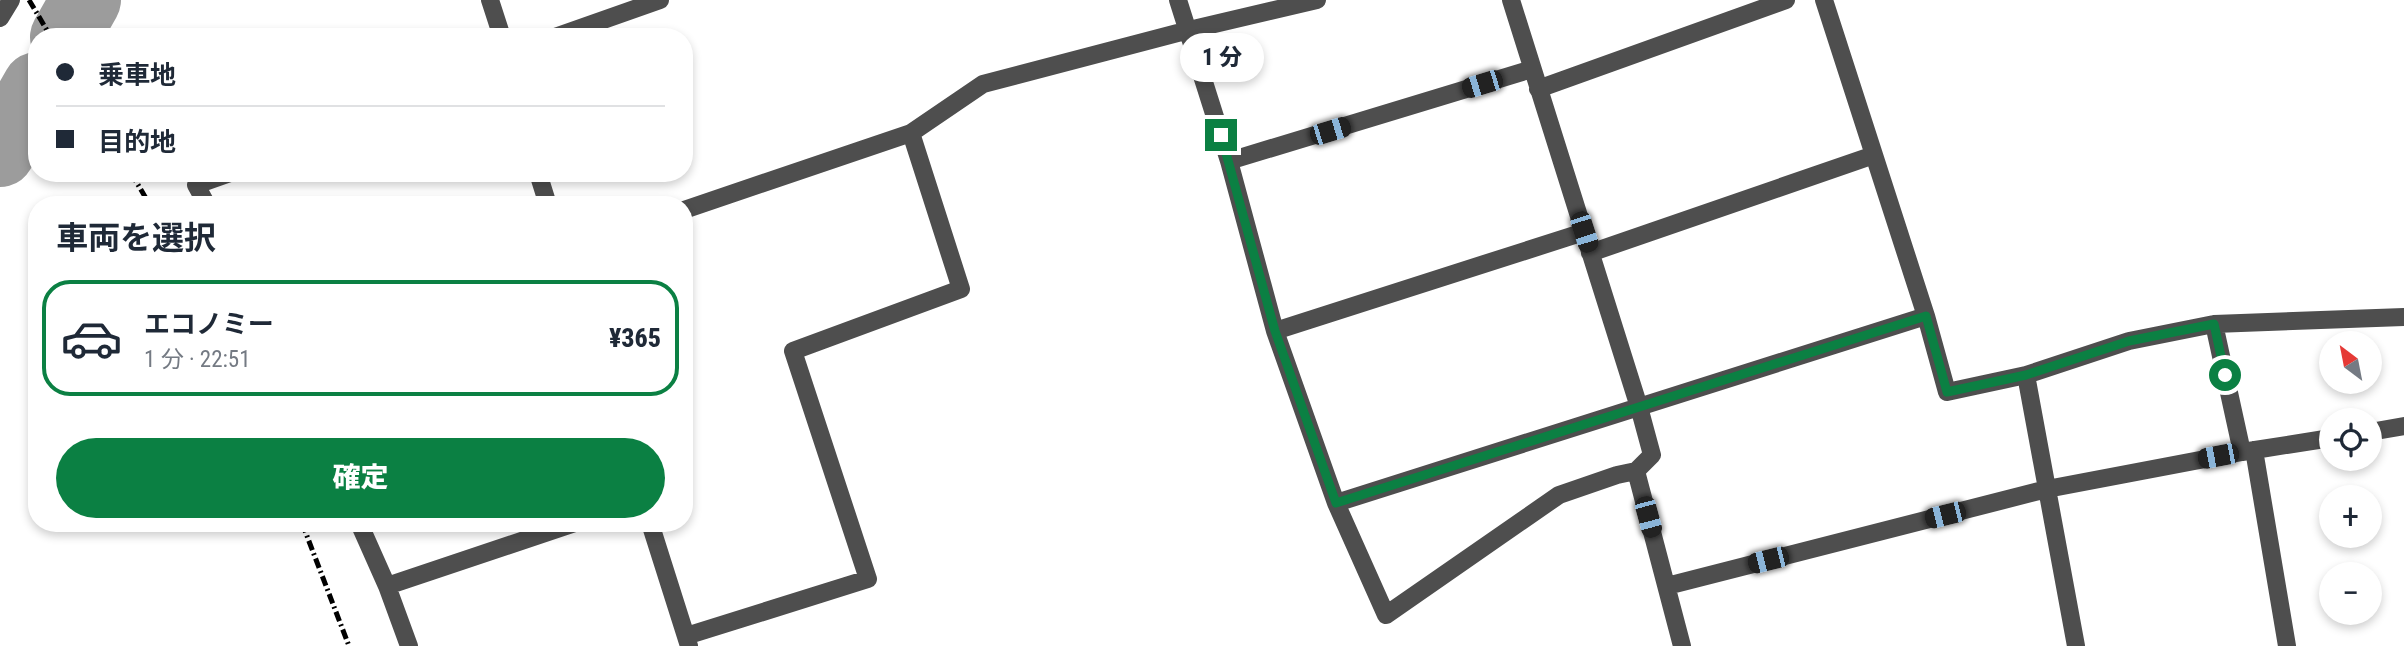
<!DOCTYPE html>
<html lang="ja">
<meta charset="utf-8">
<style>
:root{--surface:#fff;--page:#f6f6f7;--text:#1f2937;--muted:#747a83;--line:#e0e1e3;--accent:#0b8043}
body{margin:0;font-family:"Roboto Condensed","Noto Sans JP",sans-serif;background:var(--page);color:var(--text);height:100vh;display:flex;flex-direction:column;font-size:26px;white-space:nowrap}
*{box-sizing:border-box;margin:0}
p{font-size:23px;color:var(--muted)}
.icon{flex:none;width:38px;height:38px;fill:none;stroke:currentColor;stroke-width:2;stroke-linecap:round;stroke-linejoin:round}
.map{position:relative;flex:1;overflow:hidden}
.side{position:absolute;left:28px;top:196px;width:665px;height:336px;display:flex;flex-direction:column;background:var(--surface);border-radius:28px;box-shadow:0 4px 10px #0003}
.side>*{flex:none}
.hud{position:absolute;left:28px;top:28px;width:665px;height:154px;border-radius:28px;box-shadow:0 4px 10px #0003;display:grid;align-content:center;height:154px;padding:0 28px;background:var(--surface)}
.needle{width:46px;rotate:328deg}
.controls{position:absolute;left:2319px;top:331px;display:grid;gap:14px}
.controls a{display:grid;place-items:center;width:63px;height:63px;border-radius:50%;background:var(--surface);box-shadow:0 4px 10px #0003;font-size:35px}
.end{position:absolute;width:32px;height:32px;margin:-16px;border:9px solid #0b8043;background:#fff;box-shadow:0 0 0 4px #fff}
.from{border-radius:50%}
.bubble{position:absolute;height:49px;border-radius:24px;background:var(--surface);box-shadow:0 4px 10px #0003;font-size:23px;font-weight:800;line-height:49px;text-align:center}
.car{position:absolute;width:21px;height:42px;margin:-21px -10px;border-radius:9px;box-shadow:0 0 5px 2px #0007;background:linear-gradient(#222 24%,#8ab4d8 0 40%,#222 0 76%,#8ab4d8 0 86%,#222 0)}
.hud b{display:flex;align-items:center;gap:24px;height:66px;font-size:26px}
.hud b+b{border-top:2px solid var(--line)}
.hud i{width:18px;height:18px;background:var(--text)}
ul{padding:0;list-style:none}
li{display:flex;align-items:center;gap:21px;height:116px;margin:0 14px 10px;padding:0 14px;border:4px solid transparent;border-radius:28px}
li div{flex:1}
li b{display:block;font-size:26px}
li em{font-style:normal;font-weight:800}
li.selected{border-color:var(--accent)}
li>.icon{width:63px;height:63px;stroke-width:1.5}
h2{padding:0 28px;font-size:32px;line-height:84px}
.cta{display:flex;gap:14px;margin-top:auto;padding:14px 28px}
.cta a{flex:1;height:80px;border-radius:42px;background:var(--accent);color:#fff;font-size:28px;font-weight:800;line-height:80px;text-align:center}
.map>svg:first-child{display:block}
</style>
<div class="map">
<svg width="2404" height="646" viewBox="0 0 2404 646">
<rect width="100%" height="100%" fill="#fff"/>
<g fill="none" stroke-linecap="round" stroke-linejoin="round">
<path stroke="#9c9c9c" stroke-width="70" d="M65 37 86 0
M0 152 37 87"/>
<path stroke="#4e4e4e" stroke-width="18" d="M490 0 502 37
M1178 0 1229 161 1275 331 1336 503 1926 316
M1511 0 1639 407 1652 455 1636 471 1682 646
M1824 0 1926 316 1947 392 2026 375 2129 341 2214 324 2404 317
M0 18 11 0
M555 37 660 0
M1538 89 1786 0
M1229 161 1532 69
M538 173 548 205
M207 205 196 185 230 173
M684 210 911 133 983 84 1189 30 1317 0
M1590 253 1874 155
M2214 324 2242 452
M1275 331 1584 232
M2026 375 2076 646
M2370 432 2404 426
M2254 450 2287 646
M1336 503 1386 615 1559 495 1617 475 1636 471
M359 523 387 586 409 646
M650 523 689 646
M387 586 575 523
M1667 586 2047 489 2242 452 2331 438
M686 636 868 579 793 351 961 289 911 133"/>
<path stroke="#000" stroke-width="5" stroke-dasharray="10 3.5 2 3.5" stroke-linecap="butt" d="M29 0 51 37
M131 173 150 205
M302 523 349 646"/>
</g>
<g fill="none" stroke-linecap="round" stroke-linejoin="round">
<path stroke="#0b8043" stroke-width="9" d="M1221 135 1275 331 1336 503 1926 316 1947 392 2026 375 2129 341 2214 324 2225 375"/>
</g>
</svg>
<div class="controls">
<a><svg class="needle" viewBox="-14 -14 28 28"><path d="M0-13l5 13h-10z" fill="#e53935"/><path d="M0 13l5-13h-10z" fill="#747a83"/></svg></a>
<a><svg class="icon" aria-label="locate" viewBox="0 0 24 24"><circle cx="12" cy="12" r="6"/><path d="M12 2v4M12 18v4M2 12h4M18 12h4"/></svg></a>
<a>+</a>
<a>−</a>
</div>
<i class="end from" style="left:2225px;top:375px"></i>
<i class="end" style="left:1221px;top:135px"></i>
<div class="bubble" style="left:1180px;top:33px;width:84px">1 分</div>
<i class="car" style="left:1482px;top:84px;rotate:253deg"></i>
<i class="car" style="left:1330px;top:131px;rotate:73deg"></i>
<i class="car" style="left:1584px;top:232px;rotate:162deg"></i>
<i class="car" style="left:2218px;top:456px;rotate:259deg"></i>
<i class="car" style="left:1945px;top:515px;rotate:256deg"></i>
<i class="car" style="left:1648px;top:517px;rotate:165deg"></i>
<i class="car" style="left:1768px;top:560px;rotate:256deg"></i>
<div class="hud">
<b><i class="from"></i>乗車地</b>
<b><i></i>目的地</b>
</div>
<section class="side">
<h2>車両を選択</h2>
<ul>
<li class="selected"><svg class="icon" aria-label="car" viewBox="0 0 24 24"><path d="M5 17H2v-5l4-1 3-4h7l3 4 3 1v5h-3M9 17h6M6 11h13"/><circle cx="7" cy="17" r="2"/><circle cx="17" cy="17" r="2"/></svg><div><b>エコノミー</b><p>1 分 · 22:51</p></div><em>¥365</em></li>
</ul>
<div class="cta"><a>確定</a></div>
</section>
</div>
